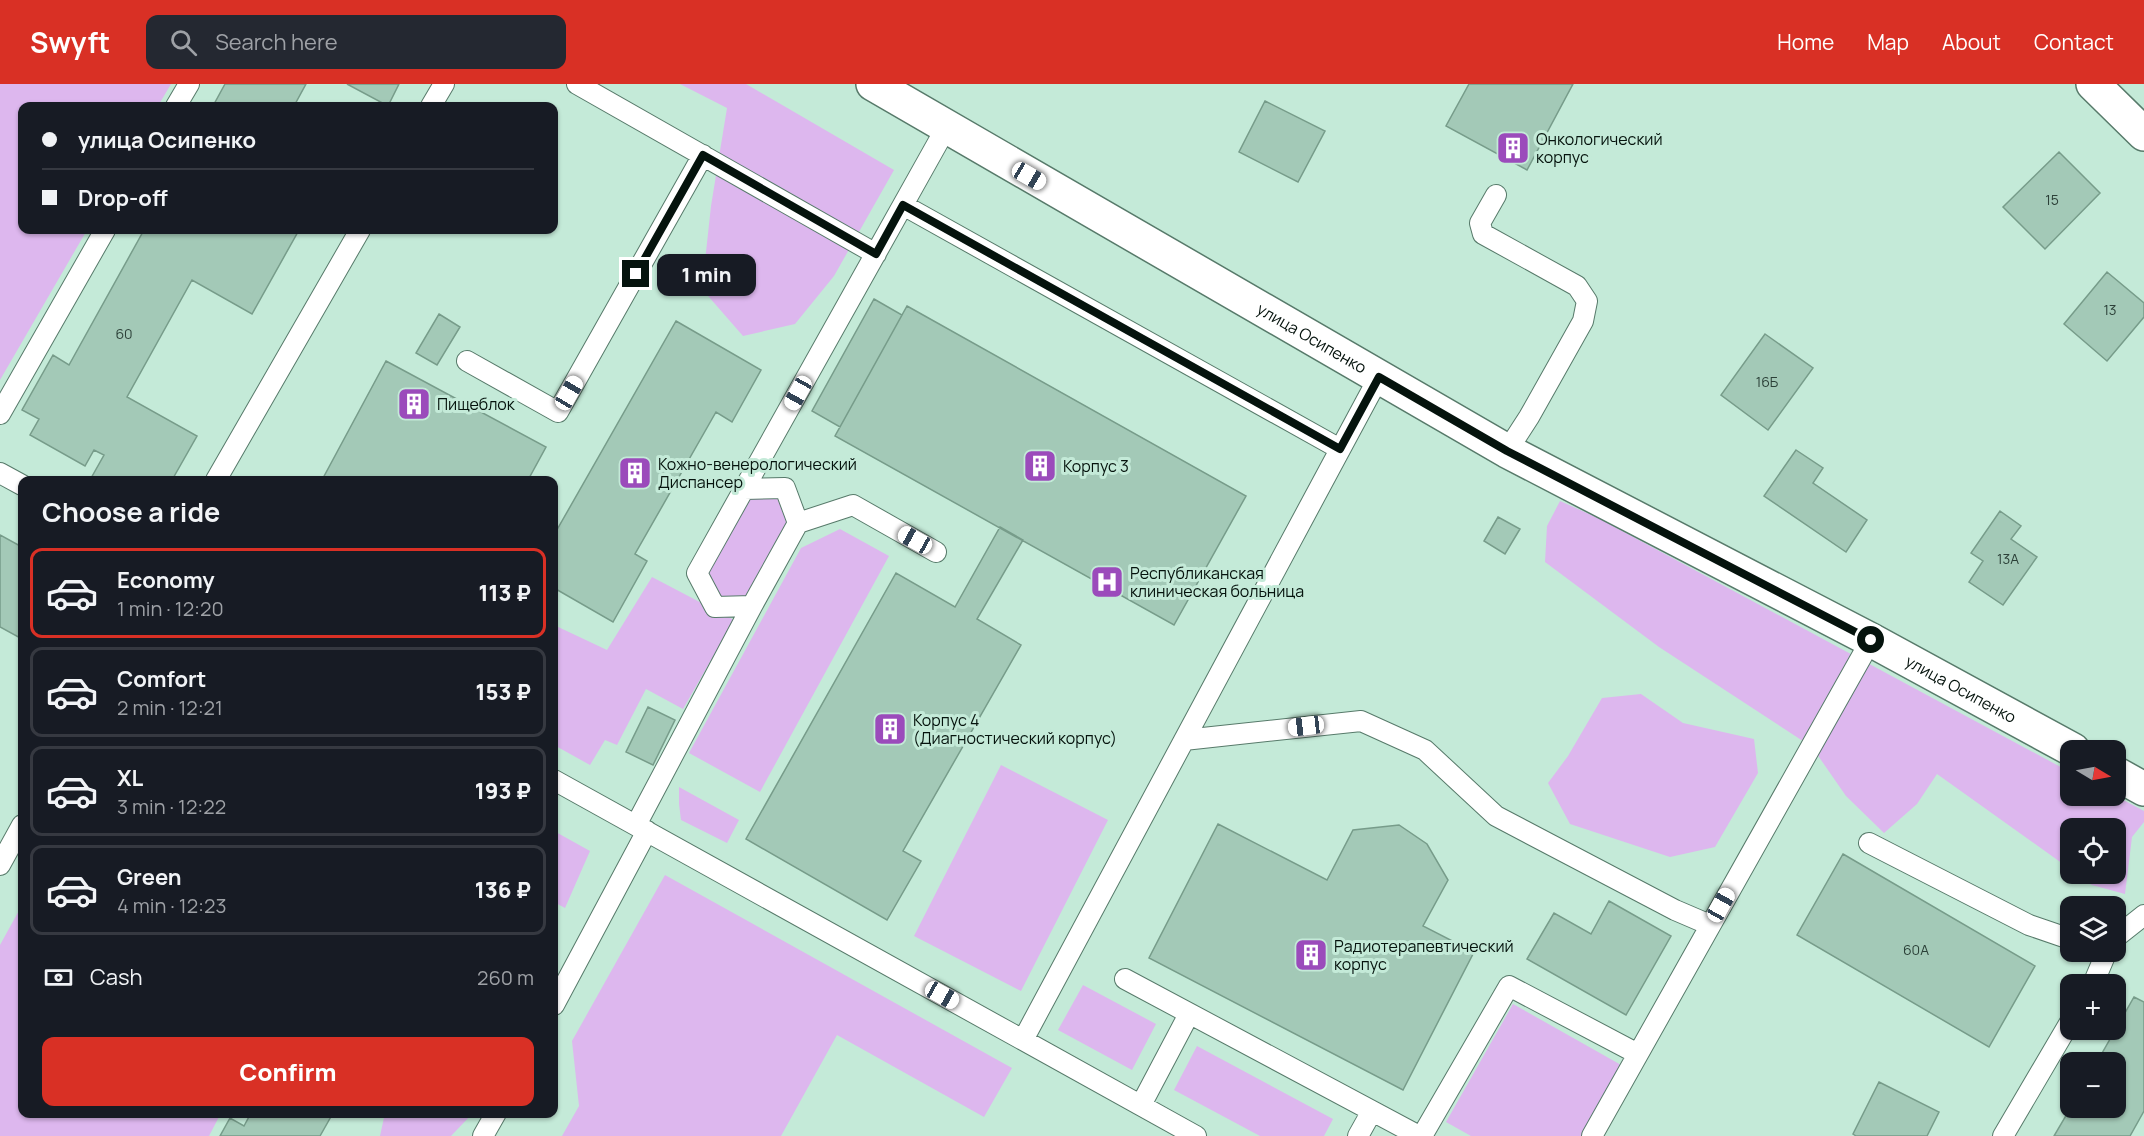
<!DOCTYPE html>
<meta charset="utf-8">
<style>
:root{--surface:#171b24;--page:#242831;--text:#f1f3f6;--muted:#9ea1a6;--line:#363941;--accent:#d93025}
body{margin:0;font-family:Manrope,sans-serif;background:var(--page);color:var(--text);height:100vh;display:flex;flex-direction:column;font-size:22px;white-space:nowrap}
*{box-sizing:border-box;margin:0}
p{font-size:20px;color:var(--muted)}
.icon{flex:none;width:33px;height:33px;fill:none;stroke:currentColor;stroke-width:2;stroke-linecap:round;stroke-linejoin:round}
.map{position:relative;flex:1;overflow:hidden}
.panel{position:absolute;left:18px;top:392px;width:540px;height:642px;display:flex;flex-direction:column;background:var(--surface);border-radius:12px;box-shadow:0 2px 4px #0004}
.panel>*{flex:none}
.hud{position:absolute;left:18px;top:18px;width:540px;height:132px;border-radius:12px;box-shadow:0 2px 4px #0004;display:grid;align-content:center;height:132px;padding:0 24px;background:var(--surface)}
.needle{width:39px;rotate:100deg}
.tools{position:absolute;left:2060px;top:656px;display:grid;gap:12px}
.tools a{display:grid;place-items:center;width:66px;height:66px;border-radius:12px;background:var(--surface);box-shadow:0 2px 4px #0004;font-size:30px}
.end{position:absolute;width:27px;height:27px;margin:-14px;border:8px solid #05130d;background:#fff;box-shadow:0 0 0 3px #fff}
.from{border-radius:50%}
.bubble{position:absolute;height:42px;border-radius:12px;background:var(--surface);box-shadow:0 2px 4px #0004;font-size:20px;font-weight:800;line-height:42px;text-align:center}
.car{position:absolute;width:18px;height:36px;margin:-18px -9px;border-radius:8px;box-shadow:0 0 4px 2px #0007;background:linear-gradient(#fff 24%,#345 0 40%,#fff 0 76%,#345 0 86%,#fff 0)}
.hud b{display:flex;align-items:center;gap:21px;height:57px;font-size:22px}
.hud b+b{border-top:2px solid var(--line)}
.hud i{width:15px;height:15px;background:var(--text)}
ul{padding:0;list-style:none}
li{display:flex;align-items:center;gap:18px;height:90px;margin:0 12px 9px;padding:0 12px;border:3px solid var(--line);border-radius:12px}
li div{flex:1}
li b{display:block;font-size:22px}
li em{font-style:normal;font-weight:800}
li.active{border-color:var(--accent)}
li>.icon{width:54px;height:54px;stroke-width:1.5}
h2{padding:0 24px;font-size:27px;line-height:72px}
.pay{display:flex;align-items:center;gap:15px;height:66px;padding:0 24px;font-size:22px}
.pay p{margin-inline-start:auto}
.primary-button{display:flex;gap:12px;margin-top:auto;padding:12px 24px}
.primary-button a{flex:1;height:69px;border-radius:12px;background:var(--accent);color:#fff;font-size:24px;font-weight:800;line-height:69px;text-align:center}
header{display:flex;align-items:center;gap:36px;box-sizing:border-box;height:84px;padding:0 30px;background:var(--accent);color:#fff}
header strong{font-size:28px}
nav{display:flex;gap:33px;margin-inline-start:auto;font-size:21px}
.search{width:420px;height:54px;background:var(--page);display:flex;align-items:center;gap:15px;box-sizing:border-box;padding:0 21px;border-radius:12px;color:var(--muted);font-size:22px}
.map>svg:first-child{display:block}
</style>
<header>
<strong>Swyft</strong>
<div class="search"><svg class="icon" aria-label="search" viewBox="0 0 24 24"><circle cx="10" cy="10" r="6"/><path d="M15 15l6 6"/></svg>Search here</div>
<nav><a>Home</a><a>Map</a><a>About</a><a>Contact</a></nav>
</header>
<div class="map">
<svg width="2144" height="1052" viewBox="0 0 2144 1052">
<rect width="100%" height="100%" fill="#c4ead8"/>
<path fill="#ddb7ee" d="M0 0H171L158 22H22V146H87L0 296Z
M680 0H746L894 86 834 192 795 240 743 252 702 205 711 122 727 24Z
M785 404 798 439 752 522 715 523 697 489 744 405Z
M1560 417 1598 434 2070 688V711H2114L2144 727V738L2132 753 2125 810 2092 801 2075 789H2115V744H2070V785L1937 690 1917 720 1884 749 1846 712 1812 663 1659 563 1545 478 1547 442Z
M840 445 889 472 760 708 689 669 801 464Z
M652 493 734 536 683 625 646 605 617 661 605 656 590 681 554 661V541L607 566Z
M1641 610 1683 639 1754 655 1758 689 1715 763 1670 773 1570 740 1548 699 1568 672 1602 614Z
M1001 681 1108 736 1021 907 914 852Z
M679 703 739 736 727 759 681 736 679 720Z
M554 747 590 767 565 824 554 818Z
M665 791 1012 984 984 1033 837 951 781 1052H562L579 1022 572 957Z
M22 821V1029H221L209 1052H0V861Z
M1083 901 1156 940 1132 986 1058 946Z
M1513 920 1630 986 1592 1052H1471L1446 1038Z
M1197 962 1333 1035 1324 1052H1260L1174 1006Z
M385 1029H473L451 1052H380Z"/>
<path fill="#a3c9b7" stroke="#779c8a" stroke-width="1.5" d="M225 0H306L294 22H213Z
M347 0H399L388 22Z
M1469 0H1573L1527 86 1446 42Z
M1265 17 1325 47 1298 98 1239 68Z
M2059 68 2100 109 2045 165 2003 123Z
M144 146H299L252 230 192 196 127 313 197 352 172 396H90L104 371 94 366 85 382 30 351 39 335 22 326 53 271 69 281Z
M2107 188 2144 219V233L2107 277 2064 240Z
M874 215 902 231 840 343 812 327Z
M907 222 1246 412 1174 541 835 352Z
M439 230 460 243 437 281 416 269Z
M676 237 761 286 732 338 716 328 635 470 647 477 613 538 554 504V451Z
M1765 250 1813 284 1768 346 1721 311Z
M386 277 546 363 528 396H322Z
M1796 366 1823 384 1813 399 1867 436 1846 468 1764 412Z
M2000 427 2021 442 2011 455 2037 473 2003 521 1969 498 1983 477 1971 469Z
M1498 433 1520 445 1505 470 1484 457Z
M1000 443 1023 456 977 535 1021 561 903 767 921 777 887 836 746 755 896 489 955 523Z
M0 451 22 463V555L0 543Z
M648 623 675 636 653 681 626 668Z
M1218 740 1327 796 1353 746 1399 741 1427 760 1448 796 1423 842 1474 868 1403 1006 1149 874Z
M1843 770 2035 882 1989 963 1797 851Z
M1609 817 1671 852 1626 931 1527 875 1554 829 1591 850Z
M2134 913 2144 918V1027L2130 1052H2054L2071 1023H2115V978H2097Z
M1879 998 1939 1028 1927 1052H1856L1853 1050Z
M251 1029H333L320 1052H220L230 1034 244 1042Z"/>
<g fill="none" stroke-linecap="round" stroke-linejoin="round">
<defs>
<path id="service" d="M577 0 876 170
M176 22 189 0
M431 22 444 0
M1496 111 1480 139 1483 150 1577 202 1587 217 1583 237 1529 333 1507 367
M903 121 1340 365
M467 277 558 328 703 71
M0 330 105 146
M0 389 22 401
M216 396 360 146
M798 439 853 421 936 468
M752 522 715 523 697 489 946 44
M1184 656 1361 637 1425 666 1496 732 1675 826 1710 841
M554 696 1196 1052
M636 741 752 522 798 439 785 404 744 405
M1869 759 2029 841 2070 855
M0 781 22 741
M2115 854 2144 831
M1125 895 1419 1052
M2093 900 2107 867
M554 921 647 747
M1023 956 1379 293
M1141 1021 1189 930
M483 1052 496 1029
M1358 1052 1372 1027
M1422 1052 1509 902 1638 970
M1592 1052 1871 556
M2003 1052 2070 938"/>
<path id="minor" d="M2093 0 2144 50"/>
<g id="tertiary">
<path id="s1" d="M873 0 1507 367 1871 556 2073 666"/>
<path d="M2115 689 2144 705"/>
</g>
</defs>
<use href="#service" stroke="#577a6a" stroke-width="22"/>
<use href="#minor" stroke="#577a6a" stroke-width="36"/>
<use href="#tertiary" stroke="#577a6a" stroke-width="36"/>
<use href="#service" stroke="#fff" stroke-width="20"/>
<use href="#minor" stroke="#fff" stroke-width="33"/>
<use href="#tertiary" stroke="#fff" stroke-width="33"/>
</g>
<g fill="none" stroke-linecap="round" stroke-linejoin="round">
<path stroke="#05130d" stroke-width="8" d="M636 190 703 71 876 170 903 121 1340 365 1379 293 1507 367 1871 556"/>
</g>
<defs>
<symbol id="building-square" viewBox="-11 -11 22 22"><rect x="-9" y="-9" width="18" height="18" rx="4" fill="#9b4bbb" stroke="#c4ead8"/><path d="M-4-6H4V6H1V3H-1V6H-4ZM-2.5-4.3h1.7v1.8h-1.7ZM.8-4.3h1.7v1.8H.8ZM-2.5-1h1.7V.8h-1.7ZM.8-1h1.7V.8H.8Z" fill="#fff"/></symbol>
<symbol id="hospital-square" viewBox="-11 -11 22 22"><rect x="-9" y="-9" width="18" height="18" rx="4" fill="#9b4bbb" stroke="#c4ead8"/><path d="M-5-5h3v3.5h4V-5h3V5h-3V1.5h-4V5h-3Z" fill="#fff"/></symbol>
</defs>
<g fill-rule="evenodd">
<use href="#building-square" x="1494" y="45" width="38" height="38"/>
<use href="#building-square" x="395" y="301" width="38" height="38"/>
<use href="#building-square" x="1021" y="363" width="38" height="38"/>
<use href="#building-square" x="616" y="370" width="38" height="38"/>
<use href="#hospital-square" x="1088" y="479" width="38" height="38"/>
<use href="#building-square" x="871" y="626" width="38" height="38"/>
<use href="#building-square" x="1292" y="852" width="38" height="38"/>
</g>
<g text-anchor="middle" stroke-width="6" stroke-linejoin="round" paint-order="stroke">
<g font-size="14" fill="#2c4038">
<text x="2052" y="121">15</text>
<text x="2110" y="231">13</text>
<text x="124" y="255">60</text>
<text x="1767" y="303">16Б</text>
<text x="2008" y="480">13А</text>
<text x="1916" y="871">60А</text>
</g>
<g font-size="16" fill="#05130d" stroke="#c4ead8" text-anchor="start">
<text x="1536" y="61">Онкологический<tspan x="1536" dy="18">корпус</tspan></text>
<text x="437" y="326">Пищеблок</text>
<text x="658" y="386">Кожно-венерологический<tspan x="658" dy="18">Диспансер</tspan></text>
<text x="1063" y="388">Корпус 3</text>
<text x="1130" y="495">Республиканская<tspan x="1130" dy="18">клиническая больница</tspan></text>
<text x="913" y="642">Корпус 4<tspan x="913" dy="18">(Диагностический корпус)</tspan></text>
<text x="1334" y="868">Радиотерапевтический<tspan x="1334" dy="18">корпус</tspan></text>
</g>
<g font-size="16" fill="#05130d" stroke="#c4ead8">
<text dy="6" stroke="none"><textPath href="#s1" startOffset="507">улица Осипенко</textPath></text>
<text dy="6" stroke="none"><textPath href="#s1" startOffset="1245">улица Осипенко</textPath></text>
</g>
</g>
</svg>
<div class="tools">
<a><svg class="needle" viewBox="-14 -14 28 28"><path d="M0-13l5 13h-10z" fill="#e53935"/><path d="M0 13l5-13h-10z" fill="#9ea1a6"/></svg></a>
<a><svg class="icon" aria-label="locate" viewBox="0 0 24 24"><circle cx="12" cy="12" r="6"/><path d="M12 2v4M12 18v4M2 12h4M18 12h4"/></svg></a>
<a><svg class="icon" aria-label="layers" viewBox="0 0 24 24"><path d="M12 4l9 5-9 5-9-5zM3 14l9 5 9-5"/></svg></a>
<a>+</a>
<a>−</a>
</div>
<i class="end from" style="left:1871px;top:556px"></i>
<i class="end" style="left:636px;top:190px"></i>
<div class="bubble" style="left:657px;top:170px;width:99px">1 min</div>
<i class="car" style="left:1029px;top:92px;rotate:120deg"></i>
<i class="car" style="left:569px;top:309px;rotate:30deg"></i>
<i class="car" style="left:798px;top:309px;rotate:209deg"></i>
<i class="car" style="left:915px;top:456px;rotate:299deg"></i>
<i class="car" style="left:1306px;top:642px;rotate:263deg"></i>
<i class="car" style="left:1721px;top:821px;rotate:29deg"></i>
<i class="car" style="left:942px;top:911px;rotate:119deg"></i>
<div class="hud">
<b><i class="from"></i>улица Осипенко</b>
<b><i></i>Drop-off</b>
</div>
<section class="panel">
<h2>Choose a ride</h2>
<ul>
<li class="active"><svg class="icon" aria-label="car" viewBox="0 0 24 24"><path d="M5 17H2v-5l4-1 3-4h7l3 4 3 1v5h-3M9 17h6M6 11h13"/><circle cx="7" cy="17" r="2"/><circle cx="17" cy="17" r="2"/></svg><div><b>Economy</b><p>1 min · 12:20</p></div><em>113 ₽</em></li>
<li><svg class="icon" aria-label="car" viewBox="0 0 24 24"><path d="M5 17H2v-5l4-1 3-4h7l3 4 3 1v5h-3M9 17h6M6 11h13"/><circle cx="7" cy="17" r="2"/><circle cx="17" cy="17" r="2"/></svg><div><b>Comfort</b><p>2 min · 12:21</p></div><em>153 ₽</em></li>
<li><svg class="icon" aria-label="car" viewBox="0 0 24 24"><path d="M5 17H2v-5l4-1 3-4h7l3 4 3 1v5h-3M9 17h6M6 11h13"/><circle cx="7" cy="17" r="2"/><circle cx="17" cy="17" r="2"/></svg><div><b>XL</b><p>3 min · 12:22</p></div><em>193 ₽</em></li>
<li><svg class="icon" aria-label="car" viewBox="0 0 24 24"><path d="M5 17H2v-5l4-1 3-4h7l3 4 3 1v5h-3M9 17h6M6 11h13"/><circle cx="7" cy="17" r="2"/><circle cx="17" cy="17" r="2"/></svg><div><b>Green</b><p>4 min · 12:23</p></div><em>136 ₽</em></li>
</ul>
<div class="pay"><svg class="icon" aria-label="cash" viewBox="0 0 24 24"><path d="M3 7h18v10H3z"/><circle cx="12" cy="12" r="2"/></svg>Cash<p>260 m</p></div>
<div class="primary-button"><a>Confirm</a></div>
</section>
</div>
